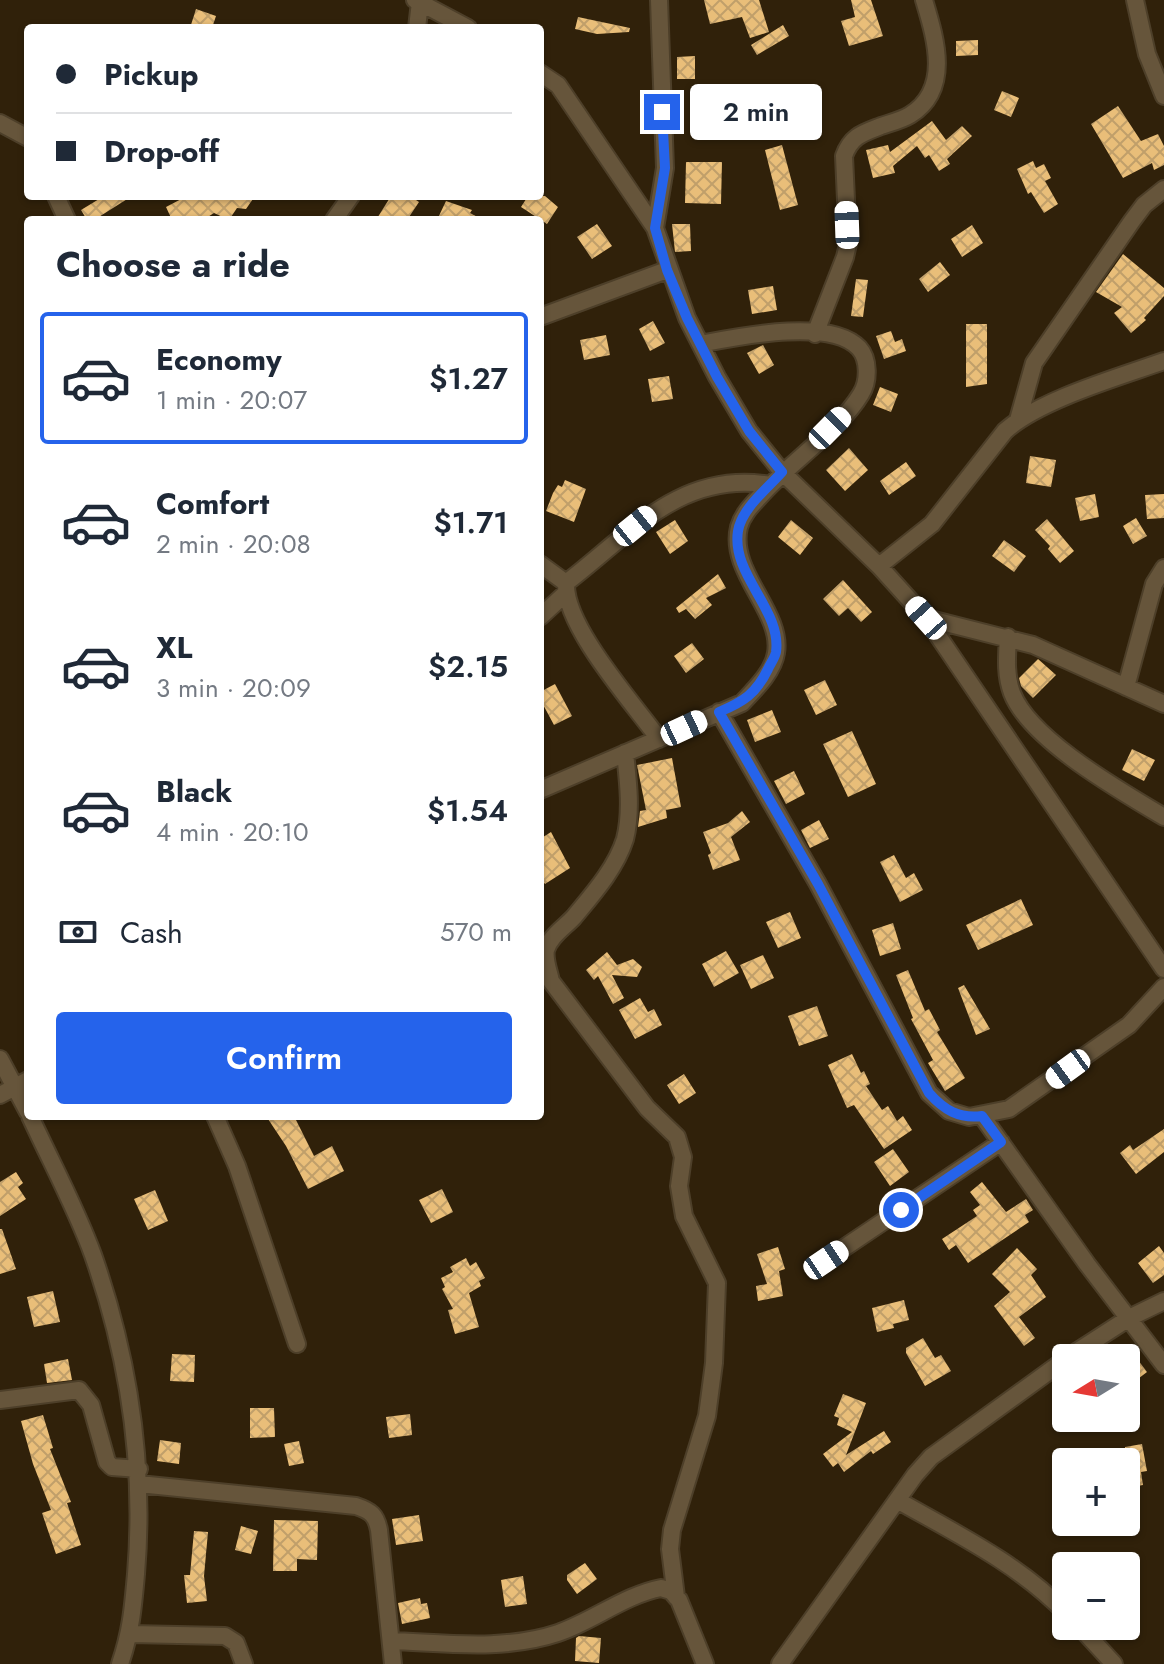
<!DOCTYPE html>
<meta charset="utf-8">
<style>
:root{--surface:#fff;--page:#f6f6f7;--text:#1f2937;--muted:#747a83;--line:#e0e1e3;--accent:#2563eb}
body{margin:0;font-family:Jost,sans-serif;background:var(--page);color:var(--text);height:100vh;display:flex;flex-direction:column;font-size:30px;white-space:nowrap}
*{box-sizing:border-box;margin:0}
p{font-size:26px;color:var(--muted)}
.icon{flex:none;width:44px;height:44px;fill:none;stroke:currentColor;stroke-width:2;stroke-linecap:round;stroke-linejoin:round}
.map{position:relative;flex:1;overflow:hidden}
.details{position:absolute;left:24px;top:216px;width:520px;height:904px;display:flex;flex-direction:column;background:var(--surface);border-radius:8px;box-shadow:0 2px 6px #0004}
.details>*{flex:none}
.guide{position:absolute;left:24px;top:24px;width:520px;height:176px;border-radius:8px;box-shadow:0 2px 6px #0004;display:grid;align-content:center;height:176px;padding:0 32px;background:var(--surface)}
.needle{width:52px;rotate:259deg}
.controls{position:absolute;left:1052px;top:1344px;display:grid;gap:16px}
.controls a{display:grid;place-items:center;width:88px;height:88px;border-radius:8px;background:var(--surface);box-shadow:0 2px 6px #0004;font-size:40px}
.end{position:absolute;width:36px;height:36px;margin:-18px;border:10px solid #2563eb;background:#fff;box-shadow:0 0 0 4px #fff}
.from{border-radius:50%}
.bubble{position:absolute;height:56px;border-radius:8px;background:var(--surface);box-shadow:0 2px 6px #0004;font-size:26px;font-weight:600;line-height:56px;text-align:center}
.car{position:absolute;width:24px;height:48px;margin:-24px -12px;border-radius:10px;box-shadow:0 0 6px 2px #0007;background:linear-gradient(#fff 24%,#345 0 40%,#fff 0 76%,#345 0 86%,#fff 0)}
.guide b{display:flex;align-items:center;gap:28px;height:76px;font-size:30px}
.guide b+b{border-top:2px solid var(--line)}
.guide i{width:20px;height:20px;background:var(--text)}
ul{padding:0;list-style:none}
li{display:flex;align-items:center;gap:24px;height:132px;margin:0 16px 12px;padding:0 16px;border:4px solid transparent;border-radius:8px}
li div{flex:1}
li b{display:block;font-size:30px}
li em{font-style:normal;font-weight:600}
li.current{border-color:var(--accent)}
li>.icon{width:72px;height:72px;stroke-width:1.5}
h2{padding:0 32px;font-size:36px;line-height:96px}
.pay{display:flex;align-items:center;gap:20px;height:88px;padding:0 32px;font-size:30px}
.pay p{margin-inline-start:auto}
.cta{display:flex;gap:16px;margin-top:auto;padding:16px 32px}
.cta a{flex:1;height:92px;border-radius:8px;background:var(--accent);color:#fff;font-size:32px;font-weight:600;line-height:92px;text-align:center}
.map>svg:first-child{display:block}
</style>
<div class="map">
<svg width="1164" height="1664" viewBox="0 0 1164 1664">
<defs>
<pattern id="building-cross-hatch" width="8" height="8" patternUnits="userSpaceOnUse" patternTransform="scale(2)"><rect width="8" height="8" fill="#e9be79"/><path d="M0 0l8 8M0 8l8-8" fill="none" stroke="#c09f6a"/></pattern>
</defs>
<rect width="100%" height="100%" fill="#30210a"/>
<path fill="url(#building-cross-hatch)" d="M704 0H759L769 32 750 38 742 17 710 24Z
M851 0H871L883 36 849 46 841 21 855 17Z
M196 9 216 16 212 28H190Z
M578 17 630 28 629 32 597 34 575 29Z
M783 25 789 36 757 55 751 45Z
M978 40V55L956 56V41Z
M695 56V79H677V57Z
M1002 91 1019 98 1011 117 994 110Z
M696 94 714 97V101L718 102 714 136 691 133Z
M1118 106 1141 141 1158 134 1164 146V165L1154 170 1152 163 1123 178 1091 124Z
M791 107 795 128 778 131 774 110Z
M932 121 946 140 962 126 972 136 947 159 950 164 939 171 929 155 925 158 917 146 893 166 895 173 873 178 866 150 888 145 890 152Z
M782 145 798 205 780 210 765 150Z
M1033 161 1036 168 1044 164 1051 178 1045 181 1058 204 1044 213 1031 192 1028 194 1017 169Z
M686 162H722L721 204 685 203Z
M104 196H132L94 220H87L81 210Z
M187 196H255L246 209 237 208 229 220 214 213 203 220H198L196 216 187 220H172L166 207Z
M391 196H410L419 202 407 220H376Z
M528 196H545L558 207 547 224 521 207Z
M446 201 472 210 470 213 483 220H437Z
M597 224 612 246 592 259 577 237Z
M672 224H690L691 251 675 252Z
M972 225 983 243 962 257 951 239Z
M1123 254 1164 288V296L1144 318 1146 320 1131 333 1114 313 1122 307 1096 292Z
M940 262 950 275 928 292 919 279Z
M856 279 868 280 863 317 851 316Z
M773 286 777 310 752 314 748 290Z
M653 321 665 343 650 351 639 329Z
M966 324H987V384L966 387Z
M891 331 895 342 902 339 906 351 884 359 876 336Z
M606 335 610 355 584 360 580 340Z
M763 345 774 365 759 374 747 353Z
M669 376 673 399 652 402 648 379Z
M880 387 898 394 891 412 873 405Z
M849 448 868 470 845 491 826 470Z
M1030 456 1056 460 1051 487 1026 483Z
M906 462 916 476 889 495 880 481Z
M565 480 586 489 574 522 546 511 553 493 558 485 562 487Z
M1095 494 1099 517 1080 521 1075 498Z
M1164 494V518L1147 519 1145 495Z
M1136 518 1147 536 1133 544 1123 526Z
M1047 519 1074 551 1060 563 1048 549 1050 546 1035 530Z
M675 520 688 541 670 554 656 532Z
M791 520 813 538 800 555 778 537Z
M1004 540 1026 556 1014 572 992 556Z
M718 574 726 588 706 598 712 605 695 619 686 609 679 613 676 608Z
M843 580 872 612 861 622 848 608 839 616 823 599Z
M692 643 704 659 686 673 674 656Z
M1038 659 1056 675 1033 698 1021 686 1019 678Z
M825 680 837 705 816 715 804 690Z
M555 684 572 716 554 725 540 699V692Z
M772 710 781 732 755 742 747 720Z
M852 731 876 784 848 797 823 744Z
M1132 749 1155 760 1144 781 1122 770Z
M672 758 681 807 666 810 667 818 638 827 640 811 646 810 637 765Z
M794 771 805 794 786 804 774 781Z
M742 811 750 822 731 837 740 860 713 870 708 855 711 853 703 832 728 823Z
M819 820 829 839 810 848 801 830Z
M551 832 570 868 545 884 540 877V839Z
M894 855 906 878 914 873 923 890 900 902 880 862Z
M1021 899 1033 925 978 950 966 925Z
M790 912 801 938 778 948 766 922Z
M893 923 901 949 880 956 872 930Z
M726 951 739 973 714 987 702 964Z
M607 952 617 965 633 959 642 967 637 977 612 975 624 998 613 1004 598 976 594 980 586 970Z
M763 955 774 978 751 989 740 965Z
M908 970 925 1011 929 1009 940 1030 937 1032 965 1078 945 1091 928 1063 933 1060 911 1019 913 1018 896 975Z
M964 985 990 1029 976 1035 958 988Z
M640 998 648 1012 654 1009 662 1025 635 1039 619 1010Z
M817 1006 828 1036 799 1046 788 1016Z
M852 1054 861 1073 864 1071 870 1084 866 1086 882 1110 888 1106 897 1121 903 1116 912 1130 884 1149 854 1105 847 1108 828 1065Z
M684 1074 696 1093 679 1104 667 1085Z
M266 1116H294L314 1156 332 1146 344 1171 308 1189 286 1146Z
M1164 1129V1152L1136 1174 1120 1153 1130 1145 1133 1150Z
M893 1149 909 1172 890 1186 874 1162Z
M16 1172 23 1183 18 1187 26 1199 0 1216V1182Z
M982 1182 1006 1212 1026 1199 1033 1210 1025 1215 1029 1222 968 1263 956 1245 949 1250 942 1239 977 1216 973 1210 980 1205 970 1192Z
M442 1189 453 1212 431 1223 419 1200Z
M155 1190 168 1221 148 1230 134 1199Z
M0 1229H2L16 1269 0 1274Z
M1159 1246 1164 1253V1275L1153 1283 1138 1263Z
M778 1247 785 1269 779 1271 783 1296 758 1301 756 1286 767 1284 757 1254Z
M1017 1248 1037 1269 1031 1275 1046 1297 1019 1317 1035 1338 1024 1346 994 1306 1010 1292 992 1274Z
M466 1258 470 1266 476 1262 485 1278 479 1281 481 1286 469 1293 479 1327 455 1334 448 1310 453 1309 442 1289 445 1287 441 1278 453 1272 450 1267Z
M53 1291 60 1322 34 1327 27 1297Z
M904 1300 909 1320 893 1324 894 1328 877 1332 872 1308Z
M923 1338 935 1358 941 1355 951 1371 925 1386 906 1353V1348Z
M1126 1344 1147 1372 1126 1388Z
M172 1354 195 1355 194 1382 170 1381Z
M68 1359 72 1380 47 1383 44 1364Z
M843 1394 866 1403 846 1455 884 1431 891 1442 873 1454 871 1451 844 1472 838 1463 833 1467 823 1454 852 1432 837 1425 839 1418 834 1416Z
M250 1408H274L275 1437 250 1438Z
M410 1414 412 1435 389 1438 386 1417Z
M43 1415 53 1448 50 1449 71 1502 67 1503 81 1545 56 1554 42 1513 51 1510 33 1464 21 1421Z
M160 1440 181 1443 179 1464 157 1461Z
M299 1441 304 1463 289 1466 284 1444Z
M1142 1444 1147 1471 1141 1472 1143 1485 1126 1488 1125 1447Z
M419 1515 423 1541 396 1545 392 1519Z
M274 1520 318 1521 317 1560 297 1559V1571H273Z
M241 1526 258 1531 251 1554 235 1550Z
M194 1531 208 1532 204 1576 207 1601 187 1603 184 1575H190Z
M585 1563 597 1579 577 1594 567 1580V1575Z
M523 1576 527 1604 505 1607 501 1580Z
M420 1598 421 1604 427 1603 430 1618 402 1624 398 1603Z
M579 1636 601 1638 599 1663 575 1661 576 1638Z"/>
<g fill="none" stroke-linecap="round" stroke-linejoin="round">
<defs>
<path id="minor" d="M415 0 468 28
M1135 0 1147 54 1164 96
M417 28 420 2 423 0
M540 73 558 85 655 228 687 318 717 377 749 431 782 472 879 566 926 618 1033 645 1164 704
M0 123 28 138
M56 196 67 220
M334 220 351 196
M655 228 665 168 659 0
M540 317 667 270
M815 334 845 257 848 244 844 156C851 136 863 133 881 126 890 123 902 120 910 115 952 89 935 37 924 0
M1018 420 1034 363 1132 221 1144 205 1164 189
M540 564 566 583
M879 566 932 524 1005 431C1039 400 1119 377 1164 361
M540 617 566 593
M926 618 1164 969
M1008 637C1007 656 1005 674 1012 693 1030 740 1121 791 1164 817
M1126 687 1154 584 1164 568
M719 712 818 884 929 1093 949 1111 969 1117 1009 1109 1129 1025 1164 987
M659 739C633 703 564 626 566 583 630 534 681 470 770 485
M625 753C628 780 632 812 625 839 616 868 593 894 574 917 565 927 550 936 546 950 544 960 549 971 551 981L647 1108 677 1137 683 1157 679 1186 684 1216 717 1283 714 1363 707 1416 672 1530 670 1549 676 1597
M540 790 742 703C755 689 773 672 776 653 783 612 728 572 739 527 743 513 753 504 763 493 792 461 840 429 861 394 869 381 869 359 859 348 830 317 737 337 700 344
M0 1059 28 1112
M0 1095 28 1080
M30 1116C51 1162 76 1208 93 1255 129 1358 145 1466 136 1574 133 1608 131 1632 120 1664
M215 1116 237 1166 297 1344
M982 1116 1087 1264 1164 1365
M826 1260 1001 1142
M1067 1358 1129 1318 1164 1301
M0 1400 79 1390 91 1405 107 1462 112 1467 139 1469
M139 1484 356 1506C371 1511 376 1515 379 1530L393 1664
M897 1500C955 1533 1019 1564 1066 1613
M1079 1626 1114 1664
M131 1634 225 1636 236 1643 244 1664
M391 1641C447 1643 504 1651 558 1633 593 1621 625 1595 661 1588L671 1591 679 1600 705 1664
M780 1664 915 1475 931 1457 1066 1359"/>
</defs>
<use href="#minor" stroke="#4d3f29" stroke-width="20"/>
<use href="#minor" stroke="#66553b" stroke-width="16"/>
</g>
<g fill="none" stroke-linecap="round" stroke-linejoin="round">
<path stroke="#2563eb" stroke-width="10" d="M662 112 665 168 655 228 667 270 687 318 717 377 749 431 782 472C767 489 742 508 738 531 731 575 782 610 776 652 775 658 770 664 768 669 756 694 743 702 719 712L818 884 929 1093C944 1110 959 1119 982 1116L1001 1142 901 1210"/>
</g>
</svg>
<div class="controls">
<a><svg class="needle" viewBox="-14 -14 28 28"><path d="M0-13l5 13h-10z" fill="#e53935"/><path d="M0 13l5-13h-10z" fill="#747a83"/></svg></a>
<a>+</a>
<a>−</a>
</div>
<i class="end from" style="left:901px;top:1210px"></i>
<i class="end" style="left:662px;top:112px"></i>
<div class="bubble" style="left:690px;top:84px;width:132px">2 min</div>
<i class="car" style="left:847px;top:225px;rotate:358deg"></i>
<i class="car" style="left:830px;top:428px;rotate:45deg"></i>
<i class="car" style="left:635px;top:526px;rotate:51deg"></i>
<i class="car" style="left:926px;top:618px;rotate:318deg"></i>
<i class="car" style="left:684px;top:728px;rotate:65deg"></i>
<i class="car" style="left:1068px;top:1069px;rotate:234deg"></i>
<i class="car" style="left:826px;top:1260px;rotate:56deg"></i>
<div class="guide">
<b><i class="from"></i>Pickup</b>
<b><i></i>Drop-off</b>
</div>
<section class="details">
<h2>Choose a ride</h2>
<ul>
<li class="current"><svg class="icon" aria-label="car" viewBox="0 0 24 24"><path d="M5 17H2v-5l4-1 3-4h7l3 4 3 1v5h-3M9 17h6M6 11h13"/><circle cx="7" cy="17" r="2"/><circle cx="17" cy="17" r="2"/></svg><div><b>Economy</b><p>1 min · 20:07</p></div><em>$1.27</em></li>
<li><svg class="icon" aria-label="car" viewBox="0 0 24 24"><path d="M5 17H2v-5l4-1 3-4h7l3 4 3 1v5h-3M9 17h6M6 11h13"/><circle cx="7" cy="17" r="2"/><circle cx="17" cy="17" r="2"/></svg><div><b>Comfort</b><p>2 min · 20:08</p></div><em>$1.71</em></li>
<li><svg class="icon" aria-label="car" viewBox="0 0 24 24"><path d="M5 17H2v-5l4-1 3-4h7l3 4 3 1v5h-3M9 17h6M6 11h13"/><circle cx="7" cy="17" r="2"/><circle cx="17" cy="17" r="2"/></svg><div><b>XL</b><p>3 min · 20:09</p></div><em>$2.15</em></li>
<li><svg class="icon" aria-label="car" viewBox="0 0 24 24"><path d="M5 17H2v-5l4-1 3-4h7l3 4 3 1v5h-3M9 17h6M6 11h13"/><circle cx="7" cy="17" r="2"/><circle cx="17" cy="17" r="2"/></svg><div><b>Black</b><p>4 min · 20:10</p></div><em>$1.54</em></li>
</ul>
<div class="pay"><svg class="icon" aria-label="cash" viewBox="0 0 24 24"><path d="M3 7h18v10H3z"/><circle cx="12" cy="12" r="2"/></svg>Cash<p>570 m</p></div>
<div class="cta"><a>Confirm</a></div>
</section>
</div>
